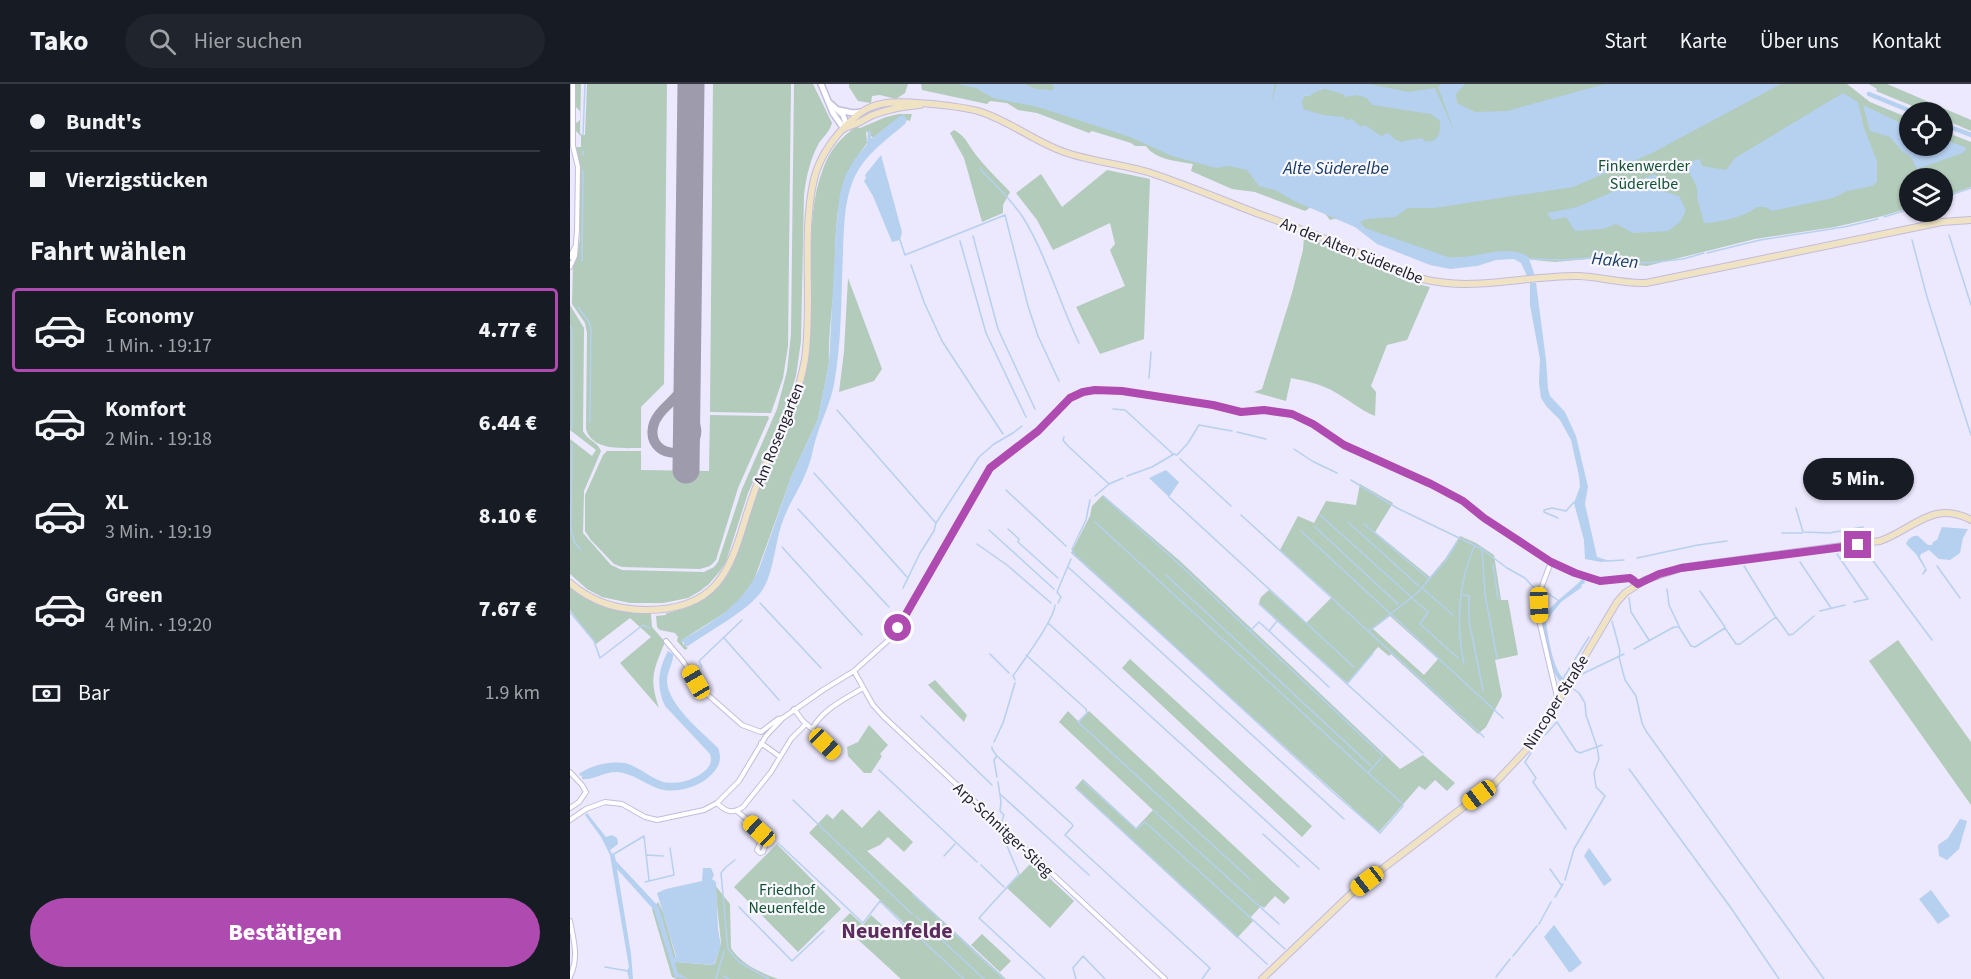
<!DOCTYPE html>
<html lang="de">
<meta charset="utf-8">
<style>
:root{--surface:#171b24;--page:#20242c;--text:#f1f3f6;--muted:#9ea1a6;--line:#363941;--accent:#ae4ab0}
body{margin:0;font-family:"Source Sans 3",sans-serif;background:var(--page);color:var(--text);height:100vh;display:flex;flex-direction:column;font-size:22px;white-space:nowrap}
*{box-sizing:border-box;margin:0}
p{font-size:20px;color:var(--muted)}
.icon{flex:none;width:33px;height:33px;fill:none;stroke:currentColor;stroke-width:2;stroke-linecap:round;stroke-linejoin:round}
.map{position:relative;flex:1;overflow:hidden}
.panel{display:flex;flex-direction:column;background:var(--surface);width:570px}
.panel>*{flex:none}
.guide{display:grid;align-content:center;height:132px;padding:0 30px;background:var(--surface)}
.controls{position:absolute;left:1329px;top:18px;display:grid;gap:12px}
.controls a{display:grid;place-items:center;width:54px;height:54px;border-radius:50%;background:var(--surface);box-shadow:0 2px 4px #0004;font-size:30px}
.end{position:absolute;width:27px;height:27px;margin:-14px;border:8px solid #ae4ab0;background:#fff;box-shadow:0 0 0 3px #fff}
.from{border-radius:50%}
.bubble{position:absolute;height:42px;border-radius:21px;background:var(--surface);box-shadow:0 2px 4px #0004;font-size:20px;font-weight:800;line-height:42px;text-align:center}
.car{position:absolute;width:18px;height:36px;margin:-18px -9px;border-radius:8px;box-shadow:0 0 4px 2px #0007;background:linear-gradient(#f5c518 24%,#345 0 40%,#f5c518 0 76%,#345 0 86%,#f5c518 0)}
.guide b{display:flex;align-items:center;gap:21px;height:57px;font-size:22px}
.guide b+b{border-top:2px solid var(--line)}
.guide i{width:15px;height:15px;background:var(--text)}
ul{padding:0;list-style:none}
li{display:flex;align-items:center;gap:18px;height:84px;margin:0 12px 9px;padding:0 18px;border:3px solid transparent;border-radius:6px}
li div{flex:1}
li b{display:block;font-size:22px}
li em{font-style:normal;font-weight:800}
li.on{border-color:var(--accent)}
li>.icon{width:54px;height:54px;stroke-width:1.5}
h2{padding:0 30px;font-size:27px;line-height:72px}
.pay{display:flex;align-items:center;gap:15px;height:66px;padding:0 30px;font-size:22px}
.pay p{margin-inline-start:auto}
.cta{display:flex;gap:12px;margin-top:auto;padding:12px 30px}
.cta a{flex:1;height:69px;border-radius:36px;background:var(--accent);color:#fff;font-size:24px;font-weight:800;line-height:69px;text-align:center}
header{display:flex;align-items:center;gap:36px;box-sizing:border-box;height:84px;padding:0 30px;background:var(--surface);border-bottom:2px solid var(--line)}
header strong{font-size:28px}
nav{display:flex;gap:33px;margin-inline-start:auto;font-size:21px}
.search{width:420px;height:54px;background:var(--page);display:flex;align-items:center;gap:15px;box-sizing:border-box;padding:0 21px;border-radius:33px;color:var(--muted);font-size:22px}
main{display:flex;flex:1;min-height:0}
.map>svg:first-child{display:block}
</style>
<header>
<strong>Tako</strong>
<div class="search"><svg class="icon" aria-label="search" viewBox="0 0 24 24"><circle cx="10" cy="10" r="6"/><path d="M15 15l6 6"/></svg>Hier suchen</div>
<nav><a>Start</a><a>Karte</a><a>Über uns</a><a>Kontakt</a></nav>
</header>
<main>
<section class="panel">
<div class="guide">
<b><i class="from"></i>Bundt's</b>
<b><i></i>Vierzigstücken</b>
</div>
<h2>Fahrt wählen</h2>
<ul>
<li class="on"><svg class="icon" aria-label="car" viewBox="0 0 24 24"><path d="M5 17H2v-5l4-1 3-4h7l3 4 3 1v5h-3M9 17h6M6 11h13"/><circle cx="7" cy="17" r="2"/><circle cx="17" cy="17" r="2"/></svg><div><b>Economy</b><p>1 Min. · 19:17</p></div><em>4.77 €</em></li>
<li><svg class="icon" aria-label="car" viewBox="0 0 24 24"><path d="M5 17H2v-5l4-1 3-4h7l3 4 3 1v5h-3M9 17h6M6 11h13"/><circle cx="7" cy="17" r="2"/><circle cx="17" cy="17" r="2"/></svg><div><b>Komfort</b><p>2 Min. · 19:18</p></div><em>6.44 €</em></li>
<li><svg class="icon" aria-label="car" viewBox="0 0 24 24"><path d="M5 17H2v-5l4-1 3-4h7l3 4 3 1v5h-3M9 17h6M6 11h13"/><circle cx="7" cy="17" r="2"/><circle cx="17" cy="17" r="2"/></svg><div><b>XL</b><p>3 Min. · 19:19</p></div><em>8.10 €</em></li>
<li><svg class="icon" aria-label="car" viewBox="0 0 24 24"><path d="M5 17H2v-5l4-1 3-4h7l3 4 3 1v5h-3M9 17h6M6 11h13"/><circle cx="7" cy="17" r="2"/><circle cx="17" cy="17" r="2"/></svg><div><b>Green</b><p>4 Min. · 19:20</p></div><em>7.67 €</em></li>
</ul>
<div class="pay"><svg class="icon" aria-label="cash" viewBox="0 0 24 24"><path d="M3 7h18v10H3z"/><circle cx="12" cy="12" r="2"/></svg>Bar<p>1.9 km</p></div>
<div class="cta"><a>Bestätigen</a></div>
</section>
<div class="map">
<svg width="1401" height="895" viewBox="0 0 1401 895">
<rect width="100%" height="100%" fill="#ece8fd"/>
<path fill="#b2cbba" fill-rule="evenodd" d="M6 0H11L10 49 12 51H15L17 0H97L94 300 71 323V364C53 364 22 367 16 345L17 249 15 239 2 220 3 182 8 167 10 154V85L6 63H11V52L5 46V40L10 36V27L5 22Z
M143 0H221L218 262 213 294 201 329 140 328Z
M224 0H243L262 39C260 47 254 52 249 59 240 75 236 94 234 111L231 257 226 292 215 326 178 409 156 478 150 487 139 500 130 507 118 514 93 519H60L32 513 17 505 0 490V355L22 372 26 366 0 346V221L14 244 13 347C17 356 28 358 31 367L14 407 13 449 41 481 52 486 134 488 144 483 148 478 172 405 207 325 217 287 221 250Z
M279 0H338L335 9 326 15 310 11 302 12 301 19 288 17 279 3Z
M351 0H1277L1300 18 1339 34 1340 62H1372L1373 47 1401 58V103L1373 113 1372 94H1340L1339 124 1313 132 1265 143 1185 155 1077 182 1047 179 1045 181 1042 179 1019 175 985 178 964 176 944 170 887 177 824 159 771 133 760 136 754 128 741 123 735 127 685 108 662 105 621 87 623 80C608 77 585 76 576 62H565L561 59 522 47 519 49 467 29 448 26 437 19 420 17 417 20 352 6Z
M1299 0H1317L1401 36V47L1373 35 1372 28H1357L1306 7 1307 5Z
M329 30H342L340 37 337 36 333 32 328 34 303 54 296 47 297 59C261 105 267 146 264 201 262 227 258 253 259 279L248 335 222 391 184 496 171 514 156 528 112 556 113 560 118 564 115 566 107 557 108 553 105 549 90 546 87 543 86 532 96 531V529C119 525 140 515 154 496 170 475 172 448 181 424 197 381 226 338 234 293 239 260 240 226 241 193 241 158 240 118 253 85 259 67 271 53 286 43L290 44 316 33Z
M384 46C394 51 397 58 403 67 414 82 428 95 440 108L433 121V129L412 138 394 74 380 49Z
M537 86 580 95 574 255 530 270 506 223 555 202 540 166 545 160 540 139 483 166 467 136 446 109 471 90 492 123Z
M734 152 782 171 838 198 860 203 837 256 817 261 801 302 806 308 805 332C790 326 778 315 763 307 750 300 736 297 721 294L716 317 684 308 692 305 722 209 733 166Z
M278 194 312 285 304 297 269 308 274 268Z
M140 331 198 332 199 334 168 404 146 476 140 482 130 485 52 483 44 480 21 456 15 447V411L33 371 37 367H71V386L139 387Z
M790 400 823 419 805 448 860 493 875 475 890 452 906 459 924 471 931 516H938L948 571 925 576 932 612 916 643 908 650 821 570 819 572 808 563 777 599 689 519 691 513 699 506 736 539 762 513 710 466 728 432 744 439 756 417 786 421ZM820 532 868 575 854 591 803 545Z
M533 411 610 477 830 685 853 671 885 699 877 707 865 696 855 706 849 702 809 748 501 469 520 432 522 422Z
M0 502C25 523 50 528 81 530L82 543 95 558C83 587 79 594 89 624L50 579 81 553 60 534 26 560 0 526Z
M1328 556 1401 658V721L1299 577Z
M560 575 742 742 732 753 552 584Z
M365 596 397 631 394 638 358 601Z
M498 627 509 638 519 627 720 814 714 820 705 812 694 824 691 822 680 834 683 837 667 854 505 704 513 695 566 744 583 726 489 638Z
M299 641 318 661 310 670 312 672 301 689H294L278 672 277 663 288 658Z
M272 725 292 744 309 726 343 758 334 768 318 753 310 761 297 767 436 895H331L270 839 280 829 293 841 301 831 323 851 334 839 239 749 257 730 266 738 263 735Z
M207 760 271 825 228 868 164 803Z
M462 778 504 817 480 844 437 804Z
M145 801 160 820 161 864C172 881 190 888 208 895H107L102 893 82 825 88 818 93 828 107 878 142 881 145 880 151 859Z
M412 850 441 877 430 888 401 861Z"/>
<path fill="#b6d0f0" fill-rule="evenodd" d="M387 0H455L466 5 482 6 484 4 482 0H705L701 19 707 0H800L838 8 865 4 885 49 868 3 871 0H895L886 10 887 19 905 28 937 27 1035 0H1211L1082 69 1003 103 864 124H838L825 133 797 135 790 138 795 144 878 173C906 176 932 159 958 172L965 192H957L951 179 944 175 926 176 907 182 880 185 860 181 832 170 807 160 785 143 724 117 707 107 689 102 677 86 658 82 646 84 602 72 560 53 468 23 423 14 406 4ZM755 5 773 10 775 13 787 11 797 14 802 21 861 30 870 37C871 49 868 60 854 57L852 54C845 56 839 55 832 58L824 55 819 49 811 52 795 41 791 43 782 35 776 36 774 33 753 31 733 25 732 17 735 12H740L745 8Z
M1273 9 1288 18 1294 44 1307 77V98L1302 102 1277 107 1263 114 1202 127 1195 123H1187C1177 132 1148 139 1134 139L1127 113C1129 102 1123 97 1119 88 1118 85 1119 81 1119 78L1130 75 1132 82 1156 86 1165 74Z
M1293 21 1339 43 1340 62H1372L1373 55 1397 64 1393 69 1347 85 1341 73 1332 67 1320 53 1300 47Z
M334 31 337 36 335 40C316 56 296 70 285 92 274 115 274 144 273 168 271 212 272 257 264 300 260 320 253 333 247 351 243 363 242 375 237 386 230 405 218 421 212 439 205 459 203 493 191 508 175 529 139 547 118 562H114V558H111L112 556C143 538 174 520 189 485L222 391 248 335 259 279 266 146 270 109 276 90 284 76 297 60 298 46 301 48V54H303L330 32Z
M311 71 332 148 330 156 322 158 303 112 294 97 296 94 295 91Z
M1085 90 1092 107 1109 112 1116 126 1110 138 1098 147 1063 149 1046 140 1033 145 1005 147 996 133 982 136 977 129 1007 123Z
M960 199H966L976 276 978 305 980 312 995 328 1006 352 1018 403 1015 420 1027 473 1040 477 1031 478 1015 475 1014 456 1004 419 1010 403 1009 392 1001 356 990 336 977 323 971 314 969 299 970 275 960 221Z
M596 386 609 398 599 413 579 394Z
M1372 443 1398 445 1393 454 1390 469 1380 476 1369 475 1359 466 1351 470 1350 473 1357 486 1353 491 1352 490 1355 485 1346 470 1336 460C1338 455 1342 451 1348 452L1358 461H1362L1363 458 1367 456Z
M1012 495 1014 496 1015 499 1011 501 1012 503 991 518 976 537C978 553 983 587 995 596L993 600C979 589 975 556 972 538 978 520 1000 509 1012 495Z
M98 567 103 570C104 578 97 587 97 597 98 621 131 647 148 664 152 674 150 681 143 689 131 703 104 711 87 704 74 699 63 690 48 688 34 687 22 697 12 695V692L9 691 10 689C23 681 39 677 55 679 67 682 77 691 88 696 100 702 121 698 132 689 139 684 143 679 140 670L95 622C86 603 88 586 98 567Z
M17 729 36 753 42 751 47 754 48 760 40 766 42 770 44 769 46 777 89 823 104 874 106 872 87 809 96 805 132 797 133 784H141L144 791 142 795 146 798 148 845 151 862 144 881 107 878 105 880 108 889 118 895 105 893 84 826 47 785 61 870 63 895H59L57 887 59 883 40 771 31 753 15 731Z
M1390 735 1397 737 1389 765 1377 776 1369 772 1368 761 1378 754Z
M1019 764 1042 796 1034 802 1014 772Z
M1361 806 1380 832 1368 840 1349 815Z
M984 841 1012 879 1001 888H999L974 853Z"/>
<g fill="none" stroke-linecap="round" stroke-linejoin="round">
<path stroke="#b6d0f0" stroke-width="1.5" d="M13 51 15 0
M13 67V71
M410 85C425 101 443 117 454 135 477 173 489 218 509 259
M1372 114 1401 104
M1314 133 1340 125
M1379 151 1401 221
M403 152 428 245 465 325
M330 156 335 171 435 131 458 222 468 252 489 297
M1342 156 1357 213 1401 351
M390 157 416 249 456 333
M1137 169 1190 156 1274 143 1308 135
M960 175 993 176 1020 174 1076 179 1113 175 1134 169
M12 177 13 86
M341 181 354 218 372 257 433 350
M8 223 19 238 21 245 20 338
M0 242 2 245V345
M579 294 581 268
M543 325 555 326 603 370
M267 326 365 438
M667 348 696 355
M494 353 493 356 497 361 539 400
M2 360 1 447 5 459 11 466
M724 365 742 377 767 389
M610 375 661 422
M244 389 337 493
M557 392 582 383 604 370 607 371 618 359 629 341 662 347
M781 396 827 424 912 465 937 484 955 494 963 503 969 505
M436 406 496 462
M525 412 539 400 553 394
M534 413 608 479 680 547 689 538 699 547 707 537
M599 413 784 583
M1226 424 1233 448 1259 449 1293 443
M228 425 319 523
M671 431 914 653
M750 431 858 528 850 540 888 574
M988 434 974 428V426L982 424 996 427 1004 418
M525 438 797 688
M778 438 849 502
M794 440 859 495
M745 443 828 520
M438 445 449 455 448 458 488 494
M419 446 484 505
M731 447 933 634
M1212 449H1232
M407 460 437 481 481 519
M212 463 292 551
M912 466 915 510 927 574
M1295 466 1362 556
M504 470 764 709 810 749 833 722 832 719 798 689 813 672 680 547
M1267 470 1298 515 1284 518
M504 471 502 465 516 436 520 416
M1067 474 1128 461 1157 457
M1037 477 1054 476
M1230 478 1261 524
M923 480 928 515
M1174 482 1205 532
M1367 482 1390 514
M498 483 774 735
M596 491 800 681
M333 504 350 469 364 447 366 439 409 373 424 360 443 349 452 342
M852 504 883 531
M1097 505 1099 521 1109 542
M973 506 989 517
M1130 507 1155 543
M893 511 899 512V537L913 606
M1059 514 1061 528 1079 556
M190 519 251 584
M488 519 491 513 487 508 501 475
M689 520 853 669
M1250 527 1275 521
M0 528 24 557 30 574 73 541 79 544
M1042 537 1050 567 1049 573 1055 596 1066 612 1072 639 1076 647 1254 895
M478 539 749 785
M699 547 759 603
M799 547 847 509 876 476 887 458
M154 554 209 616
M1064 565 1104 543H1109L1121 562 1125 563 1155 544 1166 560H1170L1206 533 1219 551 1223 550 1244 532
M420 570 439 589
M456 571 516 625 517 629 508 638 681 796
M894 580C886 542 888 497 905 461
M132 583 129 577 172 536
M445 596 443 592C453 577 484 536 485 521
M992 596 1019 553
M777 600 803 569
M1002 602 1010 591 1054 570
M351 632 422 701
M985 635 1006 667 1010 669 1032 661
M975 651 986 639
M424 658 433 639 445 599
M422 663V665L427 672 502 740 503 742 495 751 640 884 632 895
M961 669 955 678 966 694 963 698 996 745
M426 673 424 676 427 693
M1059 685 1161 824 1209 895
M309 686 407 778
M513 697 566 745 575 738 715 865
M428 698 431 718 430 727 434 731 431 739
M506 704 697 880
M430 710 519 791
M223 716 342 830
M584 727 709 840
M693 750 729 783
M434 755 449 790 409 834 475 895
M208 759 293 839 310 817 333 840
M44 770 74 752 79 796
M77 771 93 772
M374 772 385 760
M165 776 156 783 151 789 158 865 169 878 199 895
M411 781 434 803
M980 785 992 802
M995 796 1004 765 1035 712 1026 703 1024 689 1029 675 1027 663 1016 631 1015 619 1009 609 999 602
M75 798 104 791 100 764
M343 811 434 895
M985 813 993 800
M169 823 222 877 254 847
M346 832 414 895
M969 840 981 818
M337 842 394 895
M943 872 967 842
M35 883 58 887
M153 892 159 895
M926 893 940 875
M146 895 154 867
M506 895 503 884 513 872 535 895"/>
<path stroke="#b6d0f0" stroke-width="4.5" d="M1299 10 1343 28
M1372 40 1401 51"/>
<path stroke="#9e9bad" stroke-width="10" d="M116 297C117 306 116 316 118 325 121 334 128 340 126 351 120 379 77 372 83 343 87 323 113 315 116 294"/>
<path stroke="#9e9bad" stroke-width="27" d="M116 386 121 0"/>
<defs>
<path id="minor" d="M0 173 5 163
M0 183 5 172 7 146 8 83 3 62V0
M981 478 970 507 969 536 988 617
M96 557 113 577 130 604 172 641 191 648 208 635 213 634
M284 587 303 621 313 632 595 895
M224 625 233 637 242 645 266 671
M242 645C253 625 275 615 293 604
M191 659 209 672
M0 688 12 701 16 708 9 718 0 724
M147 719C156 728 162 730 173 723L201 688 221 655 236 640
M167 727C176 735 193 745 192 758L195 762 193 768 190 769 187 766 189 761 192 758
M0 736 16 725 35 718 52 720 75 733 87 736 134 726 147 719 169 697 196 652 213 634 253 606 284 587 322 553 420 384 468 347 500 314 518 307H552L643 321 671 328 694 326 722 330 743 340 774 361 861 400 893 417 914 434 981 478 1024 496 1037 497 1060 494 1064 495 1068 500
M0 837C4 857 9 874 0 893"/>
<path id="tertiary" d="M251 0 263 29 274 45
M261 20 273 31 277 42
M269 26 283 29 291 28"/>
<path id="secondary" d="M277 43C287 41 294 35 303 31 319 25 334 22 350 21
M0 499C22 518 47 526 76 526 168 526 162 459 190 393 207 354 228 318 235 275 243 217 231 152 244 95 250 71 266 50 284 34 306 13 336 18 362 20 380 22 397 23 414 29 442 39 466 58 494 68 523 78 553 80 581 89 617 101 652 116 686 129 717 140 747 151 777 164 803 175 826 189 853 195 904 208 957 191 1009 192 1032 193 1053 200 1076 199L1372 138 1401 136
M692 895 786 805 925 699 958 664 974 641 1047 518 1055 509 1075 496 1111 484 1138 480 1310 457C1342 446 1364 415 1401 436"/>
</defs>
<use href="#minor" stroke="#c3bcde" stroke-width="6"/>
<use href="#tertiary" stroke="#c3bcde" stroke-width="8"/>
<use href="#secondary" stroke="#c3bcde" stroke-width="8"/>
<use href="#minor" stroke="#fff" stroke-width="4"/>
<use href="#tertiary" stroke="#fff" stroke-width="5"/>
<use href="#secondary" stroke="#f0e3c3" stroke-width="6"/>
</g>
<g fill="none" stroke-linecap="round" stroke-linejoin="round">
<path stroke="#ae4ab0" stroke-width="8" d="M328 544 420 384 468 347 500 314 513 308 525 306 552 307 643 321 671 328 694 326 722 330 743 340 774 361 861 400 893 417 914 434 981 478 1005 489 1030 497 1060 494 1068 500 1089 490 1111 484 1288 461"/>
</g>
<g text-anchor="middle" stroke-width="4.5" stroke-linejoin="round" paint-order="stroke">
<g font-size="16" fill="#145232" stroke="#f9f8ff">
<text x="1074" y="87">Finkenwerder<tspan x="1074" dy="18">Süderelbe</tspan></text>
<text x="217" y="811">Friedhof<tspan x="217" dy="18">Neuenfelde</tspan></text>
</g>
<g font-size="16" fill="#23202d" stroke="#f9f8ff">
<text transform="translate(782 166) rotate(22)" y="6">An der Alten Süderelbe</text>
<text transform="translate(208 350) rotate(-68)" y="6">Am Rosengarten</text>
<text transform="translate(985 618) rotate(-58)" y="6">Nincoper Straße</text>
<text transform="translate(434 745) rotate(43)" y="6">Arp-Schnitger-Stieg</text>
</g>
<g font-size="18" font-style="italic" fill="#193d66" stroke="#f9f8ff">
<text x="766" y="90">Alte Süderelbe</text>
<text transform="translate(1045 176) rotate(5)" y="6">Haken</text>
</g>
<g font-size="22" font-weight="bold" fill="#5c2c5d" stroke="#f9f8ff">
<text x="327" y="854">Neuenfelde</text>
</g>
</g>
</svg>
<div class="controls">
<a><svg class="icon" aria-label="locate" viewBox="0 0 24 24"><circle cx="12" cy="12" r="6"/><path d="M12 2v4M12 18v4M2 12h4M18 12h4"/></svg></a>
<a><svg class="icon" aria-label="layers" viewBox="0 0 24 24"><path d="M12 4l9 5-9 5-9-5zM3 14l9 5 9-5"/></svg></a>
</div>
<i class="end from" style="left:328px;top:544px"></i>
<i class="end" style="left:1288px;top:461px"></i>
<div class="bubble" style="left:1233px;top:374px;width:111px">5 Min.</div>
<i class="car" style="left:969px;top:521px;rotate:178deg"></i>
<i class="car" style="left:126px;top:598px;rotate:330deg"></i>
<i class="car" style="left:255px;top:660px;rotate:134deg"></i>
<i class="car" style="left:909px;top:711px;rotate:233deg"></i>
<i class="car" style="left:189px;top:747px;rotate:313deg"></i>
<i class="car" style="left:797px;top:797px;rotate:232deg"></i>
</div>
</main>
